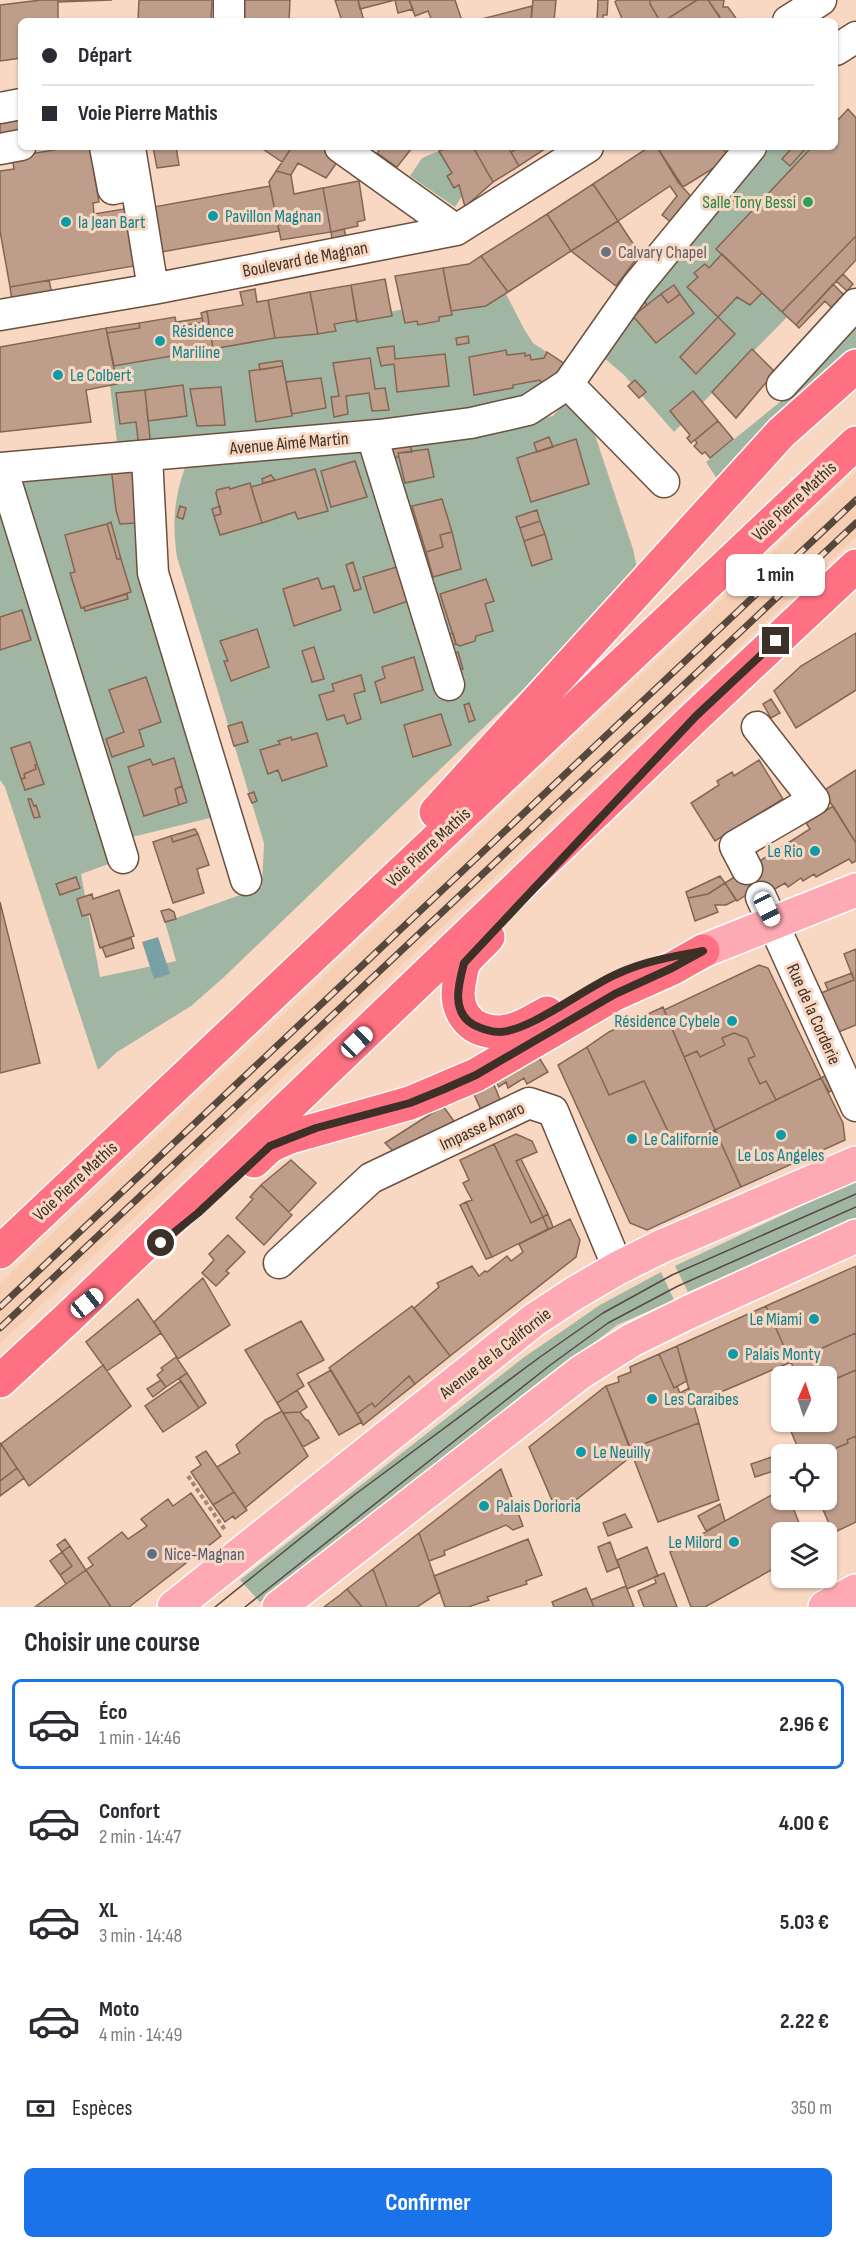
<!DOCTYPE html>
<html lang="fr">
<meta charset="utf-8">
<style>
:root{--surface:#fff;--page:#f7f7f7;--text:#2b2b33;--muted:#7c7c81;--line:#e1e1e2;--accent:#1a73e8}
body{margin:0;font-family:"Sofia Sans Condensed",sans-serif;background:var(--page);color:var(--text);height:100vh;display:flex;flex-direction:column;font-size:22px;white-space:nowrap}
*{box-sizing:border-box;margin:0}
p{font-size:20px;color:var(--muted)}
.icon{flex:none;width:33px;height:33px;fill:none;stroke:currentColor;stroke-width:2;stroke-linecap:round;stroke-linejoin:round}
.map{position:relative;height:1607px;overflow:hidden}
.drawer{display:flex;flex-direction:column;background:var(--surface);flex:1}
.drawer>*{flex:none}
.hud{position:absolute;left:18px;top:18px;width:820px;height:132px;border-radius:9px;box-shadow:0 2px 4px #0004;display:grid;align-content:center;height:132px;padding:0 24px;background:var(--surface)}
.needle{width:39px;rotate:3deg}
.tools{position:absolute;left:771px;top:1366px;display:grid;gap:12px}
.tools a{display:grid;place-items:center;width:66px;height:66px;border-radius:9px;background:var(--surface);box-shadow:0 2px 4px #0004;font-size:30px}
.end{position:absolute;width:27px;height:27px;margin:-14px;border:8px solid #3c3027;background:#fff;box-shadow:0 0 0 3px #fff}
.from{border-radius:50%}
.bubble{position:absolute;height:42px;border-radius:9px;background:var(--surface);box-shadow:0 2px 4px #0004;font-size:20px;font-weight:700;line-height:42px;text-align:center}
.car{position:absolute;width:18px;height:36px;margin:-18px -9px;border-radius:8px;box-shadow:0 0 4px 2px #0007;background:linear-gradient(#fff 24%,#345 0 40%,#fff 0 76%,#345 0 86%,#fff 0)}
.hud b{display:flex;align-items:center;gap:21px;height:57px;font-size:22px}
.hud b+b{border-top:2px solid var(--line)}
.hud i{width:15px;height:15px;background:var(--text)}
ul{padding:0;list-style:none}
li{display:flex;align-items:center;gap:18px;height:90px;margin:0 12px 9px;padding:0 12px;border:3px solid transparent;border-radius:9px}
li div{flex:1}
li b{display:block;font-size:22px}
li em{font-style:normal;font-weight:700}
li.active{border-color:var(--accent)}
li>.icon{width:54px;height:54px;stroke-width:1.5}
h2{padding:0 24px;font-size:27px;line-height:72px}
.pay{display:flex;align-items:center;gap:15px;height:66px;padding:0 24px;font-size:22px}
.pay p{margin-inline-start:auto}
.primary-button{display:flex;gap:12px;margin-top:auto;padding:12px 24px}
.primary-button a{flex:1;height:69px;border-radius:9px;background:var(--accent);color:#fff;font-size:24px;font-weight:700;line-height:69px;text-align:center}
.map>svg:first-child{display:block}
</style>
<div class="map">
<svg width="856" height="1607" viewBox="0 0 856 1607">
<rect width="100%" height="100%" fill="#f9d8c3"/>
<path fill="#f6ceb4" d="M856 472V537L0 1344V1283Z"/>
<path fill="#a0b6a2" d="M771 147H820L792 312 674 432 624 375 597 352 663 269Z
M439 151 466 190 455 207 410 176 422 158Z
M504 290 524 329 533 343 568 366 522 407 118 450 107 362 284 332Z
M856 316V351L719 482 706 462 780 402Z
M564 403 578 406 587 411 633 549 637 568 532 681 223 978 191 1006 117 1052 98 1070 5 787 0 780V496L114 862 81 874 100 977 176 961 165 922 262 887 264 843 177 557C172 524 174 497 186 465L477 429 553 416Z
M108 467 133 508 214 817 124 839 15 486 21 475Z
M856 1180V1219L688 1292 675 1266Z
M661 1272 674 1300 617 1325 260 1602 240 1580 523 1358 600 1305Z"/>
<path fill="#77a1a5" d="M158 937 170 974 154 979 142 942Z"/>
<path fill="#be9e8a" stroke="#826552" stroke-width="1.5" d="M41 0H58V21H21V58L0 61V5Z
M58 0H112L58 2Z
M139 0H212L211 21H138Z
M241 0H290L289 21 240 20Z
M335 0H358L364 21H342Z
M358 0H409L413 9 398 13 395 0 360 9Z
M409 0H455L462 21H432L428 11 415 16Z
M533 0H556L554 21H531Z
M598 0H608L607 15H603V21L597 20Z
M617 0H650V4L660 21H623L615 2Z
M650 0H697L664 21H660L650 4Z
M697 0H708L720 17 714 21H664Z
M708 0H724L723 7H728L738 21H722Z
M532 6 531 21H474Z
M848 109 856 118V236L782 312 716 249 812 147H836V122Z
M21 115V141L0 145V119Z
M71 147H94L98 173H94L99 202 93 203 94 214 130 208 140 265 10 287 0 231V171L14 169 12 157Z
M153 147H176L179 165 157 168Z
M260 147H292L282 162Z
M292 147H324L340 158 326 178 298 163 291 175 276 171Z
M382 147H411L412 148 397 167 377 153Z
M449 147H473L493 182 465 207 459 185 454 188 447 176 452 173 439 151Z
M473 147H508L519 166 493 182Z
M520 147H548L519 166 511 152Z
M649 147H657L678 182 696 202 677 227 662 215 677 196 670 186 618 221 593 184Z
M657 147H722L730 158 683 187Z
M793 147H807L790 166 782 159Z
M276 171 291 175 294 194 323 188 331 232 281 240 269 182Z
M359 181 365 220 357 222 358 226 331 232 323 188Z
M593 184 618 221 571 251 547 214Z
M270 186 279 231 156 253 148 208Z
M739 195 747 203 741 209 733 201Z
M547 214 571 251 508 292 481 256Z
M618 221 640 254 616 286 571 251Z
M344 229 347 241 333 244 331 232Z
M856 236V260L796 325 782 312Z
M722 254 762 293 750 305 737 297 718 317 687 287 698 277 694 273 705 264 709 268Z
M481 256 508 292 486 306 451 311 443 268 469 264Z
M443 268 452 315 439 317V321L418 325 417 321 405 323 395 276Z
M843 274 853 284 847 291 836 281Z
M385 279 392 316 357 322 351 285Z
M49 280 52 294 12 301 10 287Z
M833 284 848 299 837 313 825 301 799 328 796 325Z
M351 285 357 320 334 324 336 331 318 334 310 292Z
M674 285 680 294 668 303 661 294Z
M255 289 257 302 268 300 275 338 213 349 207 311 243 305 240 292Z
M310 292 318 334 275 338 268 300Z
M661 294 668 303 680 294 694 313 656 343 633 316Z
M641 296 647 305 633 316Z
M207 311 213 349 114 366 107 333 140 328 139 323 175 317 177 327 203 322 201 313Z
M718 317 735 334 696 374 680 357Z
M202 318 203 322 177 327V322Z
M139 323 140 328 107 333 106 328Z
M106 328 117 384 86 390 91 422 0 432V347Z
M468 336 469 343 457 345 456 338Z
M394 346 395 359 445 354 449 386 397 392 394 364 381 366 377 348Z
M752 349 775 372 736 418 712 392Z
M506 350 507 355 525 353V356L530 355 531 360 544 358 547 352 568 366 547 392 540 380 513 385V388L474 395 469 357Z
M370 358 375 389 385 388 389 410 372 411 369 393 346 396 348 414 334 417 331 397 339 396 333 363Z
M278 361H282L283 366 260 370 259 364Z
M283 366 292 416 256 422 249 371Z
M321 378 326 408 292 414 286 382Z
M635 380 646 392 639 398 628 386Z
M183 385 187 416 148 421 145 390Z
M221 387 225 425 197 426 190 389Z
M145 390 151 447 139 448 136 422 120 424 116 393Z
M693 391 718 421 691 443 687 438 690 435 670 411Z
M718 421 733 439 710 458 705 452 702 454 694 446 697 443 695 440Z
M549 437 553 447 537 452 534 443Z
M576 439 589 484 531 502 517 458Z
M409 442 412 452 398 453 399 457 388 459 384 446Z
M428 449 434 477 405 483 398 453Z
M355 461 367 497 331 507 321 471Z
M136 465 137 523 120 524 116 510 111 467Z
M315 469 328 511 298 519 295 512 262 523 251 487Z
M271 475 275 480 263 483 262 479Z
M250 483 262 523 220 535 214 516 221 514 216 493 217 490 229 487 230 489Z
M442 499 452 532 440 535 443 547 426 552 412 506Z
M180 506 186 508 183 519 177 517Z
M220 506 221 514 214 516 212 509Z
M537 510 540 521 520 528 516 517Z
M540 521 545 534 524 541 520 528Z
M111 522 121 559H117L107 524Z
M107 524 117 559H121L131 592 81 608 70 573 75 572 65 535Z
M452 532 461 569 433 577 426 552 443 547 440 535Z
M545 534 552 559 532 566 524 541Z
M353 562 361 589 354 591 346 565Z
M397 567 408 601 374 613 363 577Z
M318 578 322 589 334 586 341 610 294 626 283 589Z
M486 579 494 601 485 604 493 631 476 636 475 641 460 646 456 644 440 594Z
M127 594 128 599 85 611 84 607Z
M22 610 31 640 0 650V617Z
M257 629 269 667 231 681 224 661H228L220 641Z
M453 633 456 644 451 645 447 634Z
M856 633V690L796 728 774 691 801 666Z
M314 647 324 679 312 682 302 651Z
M458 652 463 669 454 672 448 655Z
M414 657 423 690 381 703 375 682 385 678 382 667Z
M361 675 365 691 354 694 361 719 347 724 344 715 327 720 319 695 334 691 332 684Z
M146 677 161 722 139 730 144 746 112 757 106 739 124 732 109 690Z
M771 699 780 713 771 718 763 704Z
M469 703 475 720 469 722 464 705Z
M441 714 451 745 413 757 404 725Z
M242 722 248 742 234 746 228 726Z
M317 733 327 766 282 781 278 770 268 774 260 750 280 744 278 741 291 737 292 740Z
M30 742 37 764 35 765 36 769 24 774 25 778 21 779 11 748Z
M174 758 182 786 175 789 179 805 144 816 128 767 150 759 153 765Z
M759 760 783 799 715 841 691 803 719 785 717 781 732 772 734 776Z
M37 764 44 784 25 790 21 779 25 778 24 774 36 769 35 765Z
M856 770V843L823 791Z
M182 786 187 802 179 805 175 789Z
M254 792 257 801 252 803 248 794Z
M28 799H31L34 806 36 805 40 817 34 818Z
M833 806 856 843V861L852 863 849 859 816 877 814 874 803 881 801 878 788 887 785 883 761 897 746 895 737 901 725 883 810 829 806 823Z
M195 829 198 834 173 842 171 836Z
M198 834 209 865 197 869 204 893 173 903 153 842 171 836 173 842Z
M720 876 725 883 708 894 688 898 686 892Z
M76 877 80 888 60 895 56 884Z
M725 883 736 900 726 905H715L718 912 695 921 688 898 708 894Z
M119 890 134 936 100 948 90 914 82 916 77 899 92 894 93 899Z
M0 902 40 1063 0 1073Z
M169 909 174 912 176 919 165 922 161 911Z
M131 938 134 948 106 957 102 947Z
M856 949V1025L836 1033 821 993 854 980 844 954Z
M759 965 768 968 821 1078 776 1100 766 1081 760 1084 748 1059 755 1056 747 1038 734 1033 722 1038 725 1045 700 1057 697 1051 684 1057 664 1010Z
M852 973 854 980 828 990 825 983Z
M663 1007 715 1130 676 1148 644 1081 609 1095 587 1047 609 1032Z
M734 1033 747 1038 755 1056 748 1059 760 1084 766 1081 776 1100 715 1130 684 1057 697 1051 700 1057 725 1045 722 1038Z
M587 1047 609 1095 644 1081 676 1148 715 1130 741 1187 647 1230 630 1223 558 1065Z
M538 1056 548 1072 527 1084 524 1078 508 1088 506 1082 499 1087 496 1081Z
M828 1074 835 1089 829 1092 821 1078Z
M821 1078 843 1123 845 1140 741 1187 715 1130Z
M492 1080 501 1102 482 1112 472 1090Z
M443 1106 456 1124 395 1153 385 1143Z
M516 1134 532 1141 537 1152 516 1161 543 1217 531 1223 494 1144Z
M494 1144 531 1223 543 1217 548 1229 492 1257 466 1202 472 1200 463 1183 469 1180 460 1160Z
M521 1159 548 1214 543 1217 516 1161Z
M291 1160 316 1183 289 1212 261 1185Z
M261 1185 292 1215 264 1245 236 1218 253 1199 250 1197Z
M466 1202 492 1257 486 1259 460 1205Z
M548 1214 553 1227 548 1229 543 1217Z
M570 1219 580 1240 576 1257 450 1356 414 1308 439 1287 437 1283 472 1266 479 1276 485 1271 487 1272 507 1256 511 1261 523 1252 519 1244Z
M228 1235 245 1252 226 1271 229 1273 216 1286 202 1273 214 1260 209 1254Z
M856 1266V1333L791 1362 766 1306Z
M203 1278 230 1325 178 1359 154 1322Z
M138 1299 161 1333 107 1371 86 1342Z
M412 1306 450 1356 415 1384 409 1376 375 1407 372 1403 357 1414 329 1368Z
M766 1306 791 1362 693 1404 677 1346Z
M301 1321 324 1360 297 1374 304 1386 277 1403 245 1350Z
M856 1333V1370L826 1383V1377H797L791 1362Z
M677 1346 687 1381 674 1388 659 1354Z
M659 1354 674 1388 677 1386 680 1393 689 1388 699 1423 630 1449 606 1386 619 1382 618 1377 631 1372 630 1367Z
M176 1357 187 1373 166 1387 157 1375 163 1370 161 1368Z
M103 1365 131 1406 29 1486 1 1444Z
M331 1370 362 1422 339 1435 308 1383Z
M856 1370V1436L847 1440 848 1443 820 1455H801L787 1422H826V1383Z
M187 1373 206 1403 199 1408 179 1379Z
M409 1376 415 1384 363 1425 357 1414 372 1403 375 1407Z
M161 1380 166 1387 153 1397 147 1389Z
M181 1381 199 1408 163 1432 145 1406Z
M606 1386 633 1455 558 1514 529 1447Z
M297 1390 307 1407 300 1412 283 1413 277 1403Z
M282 1411 308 1456 245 1508 217 1467 240 1453 236 1445 265 1420Z
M300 1412 306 1420H308L319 1438 303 1447 283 1413Z
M699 1423 719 1500 658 1522 630 1449Z
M856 1436V1522L833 1533 819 1500H826V1455H820L848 1443 847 1440Z
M0 1443 17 1468 0 1481Z
M206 1451 234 1492 213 1505 191 1472 201 1465 196 1457Z
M772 1457 777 1470 755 1477 751 1464Z
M17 1468 24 1478 0 1496V1481Z
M501 1469 523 1526 513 1530 506 1525 444 1551 445 1555 429 1561 419 1533Z
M782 1489V1500H790L803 1533H782V1564L705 1607H691L670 1552Z
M234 1492 247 1510 235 1519 233 1516 225 1522 213 1505Z
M191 1493 221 1536 129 1607H111L86 1570 93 1565 88 1558 122 1532 128 1539 147 1526 141 1519 168 1499 173 1506Z
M720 1504 725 1521 706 1531 698 1516Z
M625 1514 632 1527 608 1536 603 1523Z
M419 1533 440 1592 417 1607H387L373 1569Z
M65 1539 70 1546 62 1552 57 1545Z
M528 1539 542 1575 526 1581 527 1584 487 1597 489 1600 468 1607H445L434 1576Z
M610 1542 619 1567 607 1572 598 1547Z
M70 1546 86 1570 66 1584 60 1575 72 1566 62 1552Z
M647 1547 658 1576 627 1589 617 1560Z
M62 1552 72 1566 60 1575 50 1561Z
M373 1569 387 1607H362L347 1589Z
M86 1570 111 1607H35L66 1584Z
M664 1573 677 1607H644L638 1591 656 1583 654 1577Z
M626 1586 634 1607H594L591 1600Z
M586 1588 594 1607H554L552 1602Z
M347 1589 362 1607H324L340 1595Z"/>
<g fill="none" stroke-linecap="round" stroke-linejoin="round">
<defs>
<path id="minor" d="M229 21V0
M788 21 821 0
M836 50 856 37
M0 108 21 104
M105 147 113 189 136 184 153 289
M340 147 456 230
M130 148 136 184
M0 149 21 145
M0 315 153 289 456 230 588 147
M568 384 664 482
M782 385 856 304
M372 436 449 685
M147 456 153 573 246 880
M0 468 379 435 471 423 528 410 568 384 636 287 751 147
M2 468 123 858
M747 869 735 846 814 800 757 727
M761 897 856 1106
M279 1263 371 1178 529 1103 553 1111 618 1268"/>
<path id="major" d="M703 951 856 890
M174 1607 534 1320 575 1293 618 1268 660 1247 856 1163
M279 1607 581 1372 632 1340 689 1312 856 1236
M825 1607 856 1591"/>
<path id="highway" d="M436 812 781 433 856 366
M488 937C481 945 472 952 465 961 462 966 461 973 460 979 453 1008 467 1032 499 1032 516 1032 532 1021 547 1013
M254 1161 270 1146 290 1137 410 1103 476 1075 615 994 673 968 703 951
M0 1252 856 443
M0 1381 68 1318 696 716 856 566"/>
</defs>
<use href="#minor" stroke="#6c503e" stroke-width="33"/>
<use href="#major" stroke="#fff" stroke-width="36"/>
<use href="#highway" stroke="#fff" stroke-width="36"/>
<path stroke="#a08879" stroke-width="4" stroke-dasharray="4.5 3" stroke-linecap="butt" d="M188 1476 225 1530"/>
<use href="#minor" stroke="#fff" stroke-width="30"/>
<use href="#major" stroke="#feaab4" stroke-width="33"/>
<use href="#highway" stroke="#fe7182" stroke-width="33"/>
<path stroke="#57483d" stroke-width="1.5" d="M215 1607 353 1496 540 1357 603 1313 672 1275 856 1194
M245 1607 549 1366 608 1323 678 1286 856 1207"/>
<defs>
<path id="rail" d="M0 1307 856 500
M0 1328 856 523"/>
</defs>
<use href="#rail" stroke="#57483d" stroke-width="7"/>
<use href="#rail" stroke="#f9d8c3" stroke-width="4.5" stroke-dasharray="14" stroke-linecap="butt"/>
</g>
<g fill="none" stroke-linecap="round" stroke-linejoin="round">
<path stroke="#3c3027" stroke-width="8" d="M161 1243 198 1213 270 1146 316 1128 410 1103 442 1090 476 1075 615 994 672 968 703 951C675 956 645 961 619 973 587 986 531 1031 500 1032 491 1032 482 1029 474 1025 450 1012 459 983 464 963L696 716 776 641"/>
</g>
<circle fill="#2e9e5b" stroke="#f9d8c3" stroke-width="2" cx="808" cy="202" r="6"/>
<g fill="#0f9aa8" stroke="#f9d8c3" stroke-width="2">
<circle cx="213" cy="216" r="6"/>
<circle cx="66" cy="222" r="6"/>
<circle cx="160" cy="341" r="6"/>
<circle cx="58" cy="375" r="6"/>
<circle cx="815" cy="851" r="6"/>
<circle cx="732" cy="1021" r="6"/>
<circle cx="781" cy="1135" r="6"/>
<circle cx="632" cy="1139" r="6"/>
<circle cx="814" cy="1319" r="6"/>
<circle cx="733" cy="1354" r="6"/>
<circle cx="652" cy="1399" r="6"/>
<circle cx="581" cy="1452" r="6"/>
<circle cx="484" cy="1506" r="6"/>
<circle cx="734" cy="1542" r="6"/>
</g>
<circle fill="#6b7280" stroke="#f9d8c3" stroke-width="2" cx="606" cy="252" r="6"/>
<circle fill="#5c6f8a" stroke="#f9d8c3" stroke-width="2" cx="152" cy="1554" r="6"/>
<g text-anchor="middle" stroke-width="6" stroke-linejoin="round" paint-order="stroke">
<g font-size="18" fill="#27864d" stroke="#f9d8c3" text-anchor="end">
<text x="796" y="208">Salle Tony Bessi</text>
</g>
<g font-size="18" fill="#0d838f" stroke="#f9d8c3" text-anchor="start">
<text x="225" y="222">Pavillon Magnan</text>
<text x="78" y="228">la Jean Bart</text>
<text x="172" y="337">Résidence<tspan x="172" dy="21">Mariline</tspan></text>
<text x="70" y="381">Le Colbert</text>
<text x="803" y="857" text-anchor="end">Le Rio</text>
<text x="720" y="1027" text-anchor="end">Résidence Cybele</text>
<text x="644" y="1145">Le Californie</text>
<text x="781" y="1161" text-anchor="middle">Le Los Angeles</text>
<text x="802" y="1325" text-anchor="end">Le Miami</text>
<text x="745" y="1360">Palais Monty</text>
<text x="664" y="1405">Les Caraibes</text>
<text x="593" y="1458">Le Neuilly</text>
<text x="496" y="1512">Palais Dorioria</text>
<text x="722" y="1548" text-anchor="end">Le Milord</text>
</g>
<g font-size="18" fill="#5b616d" stroke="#f9d8c3" text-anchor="start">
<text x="618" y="258">Calvary Chapel</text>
</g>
<g font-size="18" fill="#3c3027" stroke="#f9d8c3">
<text transform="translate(305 259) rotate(-11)" y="6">Boulevard de Magnan</text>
<text transform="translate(289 443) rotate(-5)" y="6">Avenue Aimé Martin</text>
<text transform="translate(794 501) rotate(-43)" y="6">Voie Pierre Mathis</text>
<text transform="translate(428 847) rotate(-43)" y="6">Voie Pierre Mathis</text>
<text transform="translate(814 1014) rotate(66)" y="6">Rue de la Corderie</text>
<text transform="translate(482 1126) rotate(-25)" y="6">Impasse Amaro</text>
<text transform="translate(75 1181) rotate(-43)" y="6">Voie Pierre Mathis</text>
<text transform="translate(495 1353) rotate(-38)" y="6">Avenue de la Californie</text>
</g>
<g font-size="18" fill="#4e5e75" stroke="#f9d8c3" text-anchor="start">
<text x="164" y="1560">Nice-Magnan</text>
</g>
</g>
</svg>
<div class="tools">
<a><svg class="needle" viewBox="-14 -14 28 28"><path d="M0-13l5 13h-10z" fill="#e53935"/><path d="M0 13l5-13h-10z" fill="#7c7c81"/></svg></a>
<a><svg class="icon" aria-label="locate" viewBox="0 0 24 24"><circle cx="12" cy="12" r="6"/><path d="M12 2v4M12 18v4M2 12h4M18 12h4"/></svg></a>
<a><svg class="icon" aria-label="layers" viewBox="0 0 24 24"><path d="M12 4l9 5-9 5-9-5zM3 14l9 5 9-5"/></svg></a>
</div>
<i class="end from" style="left:161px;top:1243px"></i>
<i class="end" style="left:776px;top:641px"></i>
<div class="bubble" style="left:726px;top:554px;width:99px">1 min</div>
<i class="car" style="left:767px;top:909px;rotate:154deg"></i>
<i class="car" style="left:357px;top:1042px;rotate:46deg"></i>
<i class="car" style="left:87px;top:1303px;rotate:51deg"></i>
<div class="hud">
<b><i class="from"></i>Départ</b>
<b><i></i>Voie Pierre Mathis</b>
</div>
</div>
<section class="drawer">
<h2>Choisir une course</h2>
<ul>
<li class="active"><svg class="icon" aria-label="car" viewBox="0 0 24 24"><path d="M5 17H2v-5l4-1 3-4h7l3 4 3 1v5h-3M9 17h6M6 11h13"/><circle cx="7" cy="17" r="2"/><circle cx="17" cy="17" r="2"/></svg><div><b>Éco</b><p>1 min · 14:46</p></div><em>2.96 €</em></li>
<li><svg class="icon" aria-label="car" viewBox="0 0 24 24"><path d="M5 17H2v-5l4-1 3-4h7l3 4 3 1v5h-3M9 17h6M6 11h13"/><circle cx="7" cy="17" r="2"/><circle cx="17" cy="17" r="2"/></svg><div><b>Confort</b><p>2 min · 14:47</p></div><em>4.00 €</em></li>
<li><svg class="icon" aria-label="car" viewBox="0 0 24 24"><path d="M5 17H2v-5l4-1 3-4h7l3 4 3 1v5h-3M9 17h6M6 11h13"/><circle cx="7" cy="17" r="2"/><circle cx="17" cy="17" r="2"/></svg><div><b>XL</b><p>3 min · 14:48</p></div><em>5.03 €</em></li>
<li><svg class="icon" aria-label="car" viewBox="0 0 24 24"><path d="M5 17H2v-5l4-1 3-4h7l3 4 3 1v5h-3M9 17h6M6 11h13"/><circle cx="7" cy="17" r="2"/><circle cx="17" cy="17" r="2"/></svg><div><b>Moto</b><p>4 min · 14:49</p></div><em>2.22 €</em></li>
</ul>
<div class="pay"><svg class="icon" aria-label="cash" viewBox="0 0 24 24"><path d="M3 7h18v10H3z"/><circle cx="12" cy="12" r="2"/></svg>Espèces<p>350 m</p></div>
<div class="primary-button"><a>Confirmer</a></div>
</section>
